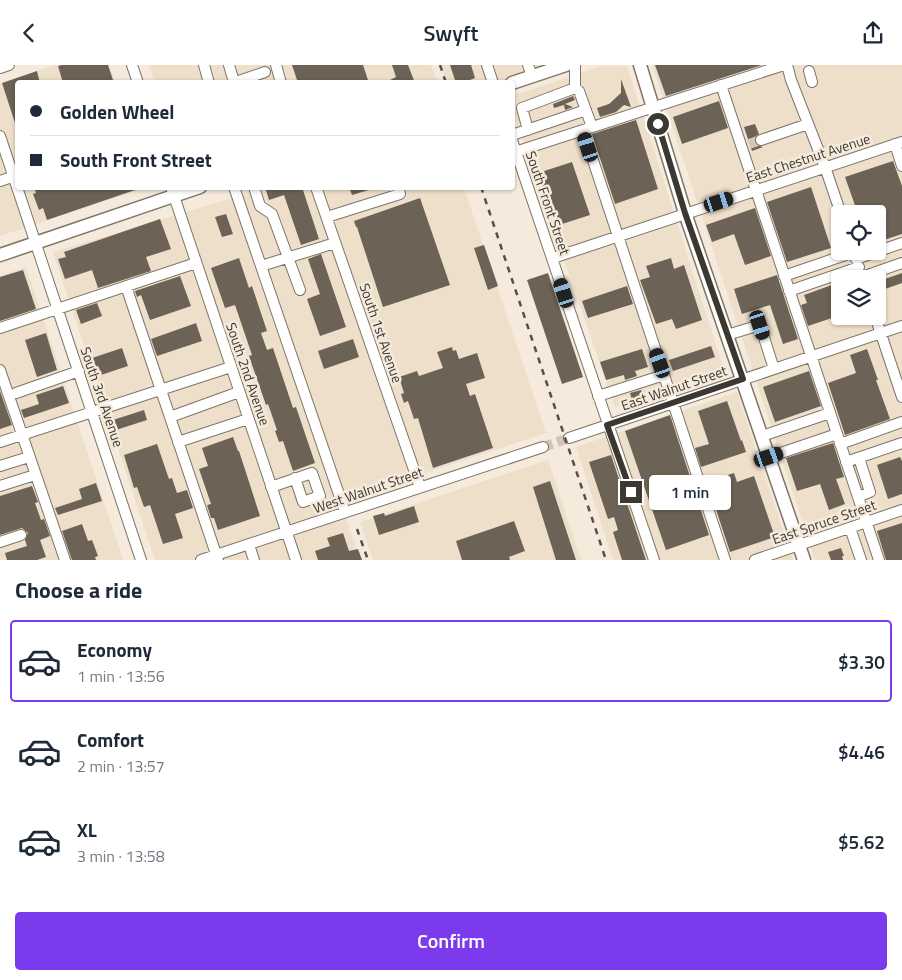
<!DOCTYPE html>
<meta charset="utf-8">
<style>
:root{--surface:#fff;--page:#f6f6f7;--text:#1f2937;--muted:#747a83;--line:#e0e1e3;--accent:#7c3aed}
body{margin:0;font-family:"Titillium Web",sans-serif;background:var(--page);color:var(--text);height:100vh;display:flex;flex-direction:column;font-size:19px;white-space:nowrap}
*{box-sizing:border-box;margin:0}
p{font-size:16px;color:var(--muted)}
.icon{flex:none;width:28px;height:28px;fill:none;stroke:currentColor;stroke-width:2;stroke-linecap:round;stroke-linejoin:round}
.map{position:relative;height:495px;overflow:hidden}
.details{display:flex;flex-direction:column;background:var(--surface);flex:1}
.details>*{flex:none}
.guide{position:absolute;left:15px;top:15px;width:500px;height:110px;border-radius:5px;box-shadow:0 1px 4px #0004;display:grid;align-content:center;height:110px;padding:0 15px;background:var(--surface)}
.fabs{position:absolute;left:831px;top:140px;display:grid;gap:10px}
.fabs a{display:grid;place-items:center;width:55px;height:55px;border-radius:5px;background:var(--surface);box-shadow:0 1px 4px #0004;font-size:25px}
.end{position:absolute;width:22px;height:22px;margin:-11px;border:6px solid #3b3731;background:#fff;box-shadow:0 0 0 2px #fff}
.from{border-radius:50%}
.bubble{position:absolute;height:35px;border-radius:5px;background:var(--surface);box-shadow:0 1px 4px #0004;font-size:16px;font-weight:600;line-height:35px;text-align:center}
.car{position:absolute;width:15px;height:30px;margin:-15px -8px;border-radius:6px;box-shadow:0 0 4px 1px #0007;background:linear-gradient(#222 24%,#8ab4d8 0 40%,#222 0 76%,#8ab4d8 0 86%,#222 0)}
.guide b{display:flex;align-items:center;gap:18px;height:48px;font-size:19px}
.guide b+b{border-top:1px solid var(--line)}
.guide i{width:12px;height:12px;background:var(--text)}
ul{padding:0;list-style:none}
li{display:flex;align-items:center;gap:15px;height:82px;margin:0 10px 8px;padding:0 5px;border:2px solid transparent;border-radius:5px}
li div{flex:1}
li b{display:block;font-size:19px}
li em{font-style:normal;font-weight:600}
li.active{border-color:var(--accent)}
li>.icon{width:45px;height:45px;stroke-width:1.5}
h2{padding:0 15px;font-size:22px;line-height:60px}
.primary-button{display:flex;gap:10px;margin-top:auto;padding:10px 15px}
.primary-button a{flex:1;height:58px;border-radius:5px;background:var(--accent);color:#fff;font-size:20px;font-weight:600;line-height:58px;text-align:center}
header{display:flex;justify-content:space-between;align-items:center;height:65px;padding:0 15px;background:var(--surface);font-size:22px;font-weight:600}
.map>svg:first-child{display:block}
</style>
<header><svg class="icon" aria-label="back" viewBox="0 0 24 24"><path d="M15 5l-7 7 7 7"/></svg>Swyft<svg class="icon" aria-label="share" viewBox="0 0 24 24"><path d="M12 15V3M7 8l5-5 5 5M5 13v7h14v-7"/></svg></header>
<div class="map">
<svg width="902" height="495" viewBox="0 0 902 495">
<rect width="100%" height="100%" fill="#f5eadb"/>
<path fill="#eedfca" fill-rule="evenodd" d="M55 0H109L115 17 18 18V122L144 123 0 171V19Z
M149 0H431L437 17H155Z
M440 0H566L512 18 446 17Z
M605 0 627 1 724 305 615 342 513 46 512 31Z
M652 0H902V495H815ZM840 149H878V186H840ZM840 214H878V251H840Z
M266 123H464L546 368 340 436 360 495H155L53 187Z
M26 202 123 495H0V211Z
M737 327 793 495H613L576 382Z
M548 395 581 495H373L360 457Z"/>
<path fill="#6c6356" d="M62 0H108L114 18H63L58 1Z
M292 0H363L369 18H298Z
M392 0H408L415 18H384L396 12Z
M450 0H471L475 13 462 18H456Z
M655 0H762L666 31Z
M37 6 40 18H18L16 61 2 18Z
M621 14 631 42 624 40 616 47 600 52 597 43 609 39 621 28Z
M573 31 575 35 565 39 573 42 565 45 564 40 554 43 553 39Z
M719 36 728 63 682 79 673 52Z
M636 55 658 124 615 139 592 69Z
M755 59 759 69 756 71 754 77 757 80 763 82 752 86 744 62Z
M893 96 902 121V169L878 177V149H858L845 112Z
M572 97 590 150 556 161 538 108Z
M34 122H138V124L47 155 43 143 39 145 33 129 36 128Z
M265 122H302L319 174 301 180 284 130 269 135Z
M349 122H372V124L352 130Z
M811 122 831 183 787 197 767 137Z
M420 133 450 220 383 242 357 162H356L354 156Z
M755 143 771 191 745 200 734 169 712 177 706 160Z
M226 149 233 169 222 172 215 152Z
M160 154 171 184 146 192 151 206 98 223 92 205 65 214 58 194 66 192 64 187Z
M484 180 498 221 488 225 474 183Z
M321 189 346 262 320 271 307 234 320 229 308 194Z
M239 193 249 223 252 221 267 266 261 268 267 285 273 283 293 343 296 342 315 398 293 406 283 376 279 377 275 366 277 365 268 339 266 340 249 291 252 290 235 240 225 243 211 203Z
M671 193 674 204 684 200 702 255 676 264 672 254 656 259 640 215 650 212 646 201Z
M23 205 36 244 0 256V212Z
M548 208 583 312 562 319 527 215Z
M902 208V218L885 224 882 215Z
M777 210 798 274 783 279 770 240 742 249 734 224Z
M180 211 191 241 150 255 141 230 137 232 135 226Z
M840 217V246H838L840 253 832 255V253L808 261 801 240 807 238 804 230Z
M627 221 633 239 588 253 582 236Z
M97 238 102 251 81 259 76 245Z
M196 258 202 276 157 291 151 274Z
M46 268 57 305 37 312 25 275Z
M353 274 359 292 324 304 318 286Z
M711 281 715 292 673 306 669 295Z
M452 282 453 286 456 285 459 294 477 288 485 313 466 319 470 331 475 329 493 383 433 403 418 353 414 354 408 336 404 338 401 329 404 328 399 312 417 306 419 311 443 303 437 287Z
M122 283 128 301 98 311 92 293Z
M642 284 648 302 635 306 637 311 625 315 624 310 606 315 600 297Z
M867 284 878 315H876L890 354 845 370 828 318 856 308 850 290Z
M809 306 821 341 775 357 763 322Z
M63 321 69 338 24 353 21 345 39 339 36 330Z
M641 325 643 331 632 335 630 328Z
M0 326 12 360 0 364Z
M727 336 741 376 742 375 746 387 701 402 695 383 709 379 698 346Z
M144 345 147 355 116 365 113 355Z
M670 350 709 470 666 485 625 366Z
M233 372 238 386H239L260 451 218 465 214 453H211L207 440 211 439 199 404 208 401 202 383Z
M833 378 844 412 836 414 845 439 829 445 820 419 797 426 786 393Z
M157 379 169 414 172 413 177 428 187 425 193 443 175 449 183 473 163 479 150 440 144 442 137 422 134 423 124 390Z
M611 390 646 495H622L613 467 618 465 614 452 608 454 589 397Z
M900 392 902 396V429L888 434 877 400Z
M734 408 737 417 754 411 775 472 730 487 707 417Z
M550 416 576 495H556L533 422Z
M96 418 102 436 58 450 55 443 82 434 79 424Z
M32 421 38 437 35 438 41 455 44 454 50 471 40 475 46 492 37 495H7L5 488 27 481 25 475 28 468 22 463 0 470V431Z
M414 441 419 457 379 470 373 451 384 448 385 451Z
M514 456 525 486 509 492 510 495H462L456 476Z
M902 458V495H886L877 466Z
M82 459 88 476 92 475 98 491 95 492 96 495H72L62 466Z
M343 468 349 486 358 484 362 495H318L315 486 330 481 327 473Z
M841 483 844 491H842L843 495H831L828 487Z"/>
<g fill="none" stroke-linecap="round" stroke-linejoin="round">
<path stroke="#d0c6b9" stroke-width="10" stroke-dasharray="10 5" stroke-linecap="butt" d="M749 79 761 75
M543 382 569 373"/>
<defs>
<path id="minor" d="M132 0 138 18
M204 0 209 18
M229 0 234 17
M276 0 281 18
M487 0 493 18
M528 0 532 11
M787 0 791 15 825 102 841 149
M0 3 9 0
M809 6 812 17
M233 18 265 7
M721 20 879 495
M575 23 579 26 592 62
M528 65 522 43 575 23V0
M583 65 725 495
M512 70 586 45
M0 71C46 213 95 353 141 495
M512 75 654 495
M761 75 808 59
M895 79 902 101
M512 88 784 0
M0 116 18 110
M171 122 296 495
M234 122 345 447
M254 122 260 141 272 149 300 225
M316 122 420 422
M327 152 400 129 398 122
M553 193 902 77
M856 194 902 178
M261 201 335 178
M784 211 854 187
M862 212 902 198
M126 221 218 495
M789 226 859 202
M875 251 902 332
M0 263 196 198
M727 270 760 260 774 304
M0 305 65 495
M16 328 79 306
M598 331 664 310
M170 352 239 327
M762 371 830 348
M569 373 902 261
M0 377 231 302
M178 377 248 354
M840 379 902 357
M769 392 837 369
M846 397 902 378
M0 401 29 392
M0 421 35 410
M271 422 312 408 320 431 303 437 295 413
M858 432 870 427 859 393
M850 463 861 495
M0 477 21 470
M249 480 254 495
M201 495 543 382
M755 495 902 445"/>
<path id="major" d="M640 0 685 148 804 495
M512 18 566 0
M0 190 200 122"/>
</defs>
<use href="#minor" stroke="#7e7568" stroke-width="12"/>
<use href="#major" stroke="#7e7568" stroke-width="15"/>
<use href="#minor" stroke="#fff" stroke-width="10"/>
<use href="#major" stroke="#fff" stroke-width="12"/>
<path stroke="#555049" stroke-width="2.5" stroke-dasharray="6 6" stroke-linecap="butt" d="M440 0 446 18
M481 122 606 495
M357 464 368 495"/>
</g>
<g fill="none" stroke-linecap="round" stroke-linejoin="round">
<path stroke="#3b3731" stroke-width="6" d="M631 427 607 360 743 314 685 148 658 59"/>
</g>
<g text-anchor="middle" stroke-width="5" stroke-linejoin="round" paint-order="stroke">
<g font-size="14" fill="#3b3731" stroke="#f5eadb">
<text transform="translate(808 93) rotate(-18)" y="5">East Chestnut Avenue</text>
<text transform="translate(548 138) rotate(71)" y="5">South Front Street</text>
<text transform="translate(381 268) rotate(71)" y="5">South 1st Avenue</text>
<text transform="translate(248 309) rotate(71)" y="5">South 2nd Avenue</text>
<text transform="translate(674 323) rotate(-19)" y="5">East Walnut Street</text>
<text transform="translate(102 332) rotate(71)" y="5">South 3rd Avenue</text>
<text transform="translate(368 425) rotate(-19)" y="5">West Walnut Street</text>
<text transform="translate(824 457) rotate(-19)" y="5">East Spruce Street</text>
</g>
</g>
</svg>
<div class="fabs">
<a><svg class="icon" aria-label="locate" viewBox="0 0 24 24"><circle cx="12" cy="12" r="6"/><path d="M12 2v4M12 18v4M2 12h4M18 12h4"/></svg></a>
<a><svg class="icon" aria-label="layers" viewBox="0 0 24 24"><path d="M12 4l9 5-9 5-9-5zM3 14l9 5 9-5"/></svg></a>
</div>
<i class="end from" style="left:658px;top:59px"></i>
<i class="end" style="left:631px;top:427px"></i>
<div class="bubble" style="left:649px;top:410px;width:82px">1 min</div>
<i class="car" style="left:588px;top:82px;rotate:342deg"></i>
<i class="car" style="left:719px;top:137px;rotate:72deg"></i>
<i class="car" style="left:564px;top:228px;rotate:342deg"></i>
<i class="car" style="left:760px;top:260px;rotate:162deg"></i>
<i class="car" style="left:660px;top:298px;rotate:341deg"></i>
<i class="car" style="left:769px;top:392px;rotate:71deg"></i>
<div class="guide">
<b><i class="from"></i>Golden Wheel</b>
<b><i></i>South Front Street</b>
</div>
</div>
<section class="details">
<h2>Choose a ride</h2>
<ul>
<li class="active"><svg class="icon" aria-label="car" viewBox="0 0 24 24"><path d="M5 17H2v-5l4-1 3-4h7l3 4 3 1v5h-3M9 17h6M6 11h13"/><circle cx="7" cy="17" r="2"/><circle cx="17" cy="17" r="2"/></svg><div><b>Economy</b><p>1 min · 13:56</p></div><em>$3.30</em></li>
<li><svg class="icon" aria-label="car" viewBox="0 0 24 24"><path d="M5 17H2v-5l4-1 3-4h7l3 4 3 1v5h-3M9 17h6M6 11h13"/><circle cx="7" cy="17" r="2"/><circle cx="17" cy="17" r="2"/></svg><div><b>Comfort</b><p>2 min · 13:57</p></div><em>$4.46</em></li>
<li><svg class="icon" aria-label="car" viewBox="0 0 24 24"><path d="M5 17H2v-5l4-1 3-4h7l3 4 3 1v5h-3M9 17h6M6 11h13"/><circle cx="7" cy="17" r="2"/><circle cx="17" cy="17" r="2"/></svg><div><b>XL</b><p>3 min · 13:58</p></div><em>$5.62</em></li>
</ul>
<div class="primary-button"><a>Confirm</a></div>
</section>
